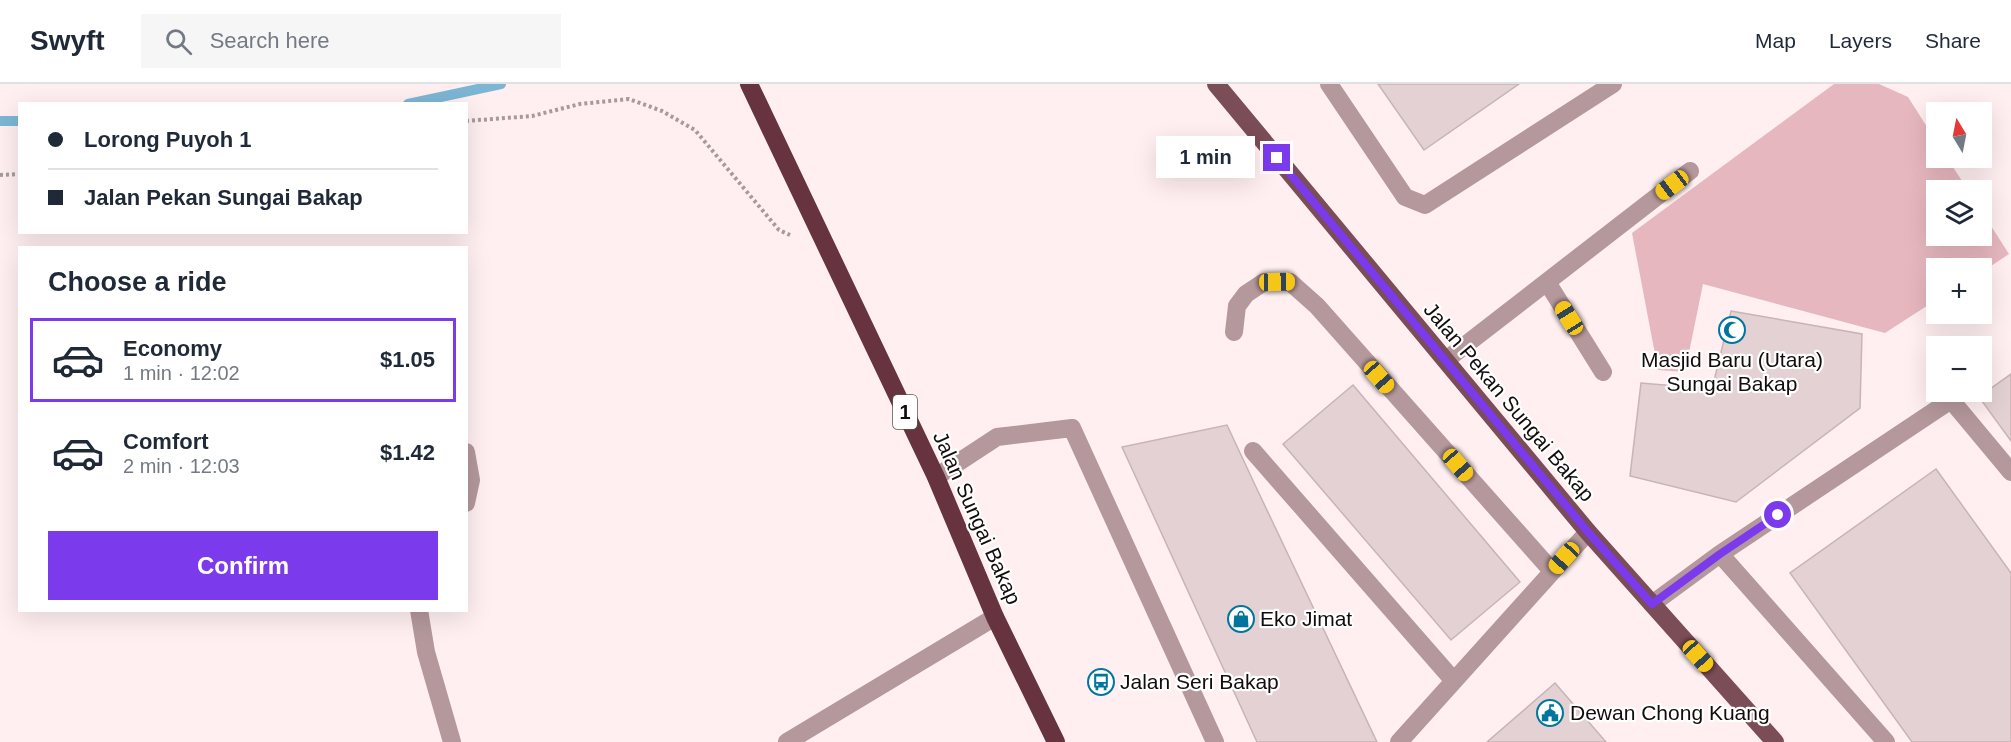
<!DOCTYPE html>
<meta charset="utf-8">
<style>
:root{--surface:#fff;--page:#f6f6f7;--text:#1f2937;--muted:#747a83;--line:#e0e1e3;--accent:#7c3aed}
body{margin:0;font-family:Helvetica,sans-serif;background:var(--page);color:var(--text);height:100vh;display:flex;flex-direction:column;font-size:22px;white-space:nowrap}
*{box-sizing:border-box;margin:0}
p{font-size:20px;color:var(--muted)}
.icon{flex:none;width:33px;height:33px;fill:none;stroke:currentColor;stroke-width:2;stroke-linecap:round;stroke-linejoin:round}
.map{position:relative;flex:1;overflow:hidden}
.sheet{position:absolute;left:18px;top:162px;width:450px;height:366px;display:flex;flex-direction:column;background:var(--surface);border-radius:0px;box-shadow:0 6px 24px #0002}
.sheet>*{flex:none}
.banner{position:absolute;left:18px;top:18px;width:450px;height:132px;border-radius:0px;box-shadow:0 6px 24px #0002;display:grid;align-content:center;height:132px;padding:0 30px;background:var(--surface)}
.needle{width:39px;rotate:350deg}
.tools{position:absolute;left:1926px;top:18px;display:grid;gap:12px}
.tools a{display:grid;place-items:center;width:66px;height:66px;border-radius:0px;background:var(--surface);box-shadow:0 6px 24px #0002;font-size:30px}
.end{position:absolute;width:27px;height:27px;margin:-14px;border:8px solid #7c3aed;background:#fff;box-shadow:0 0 0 3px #fff}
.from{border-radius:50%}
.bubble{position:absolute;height:42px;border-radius:0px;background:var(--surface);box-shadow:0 6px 24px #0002;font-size:20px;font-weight:700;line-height:42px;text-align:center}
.car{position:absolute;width:18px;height:36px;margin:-18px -9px;border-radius:8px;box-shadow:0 0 4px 2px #0007;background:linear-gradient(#f5c518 24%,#345 0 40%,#f5c518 0 76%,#345 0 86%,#f5c518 0)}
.banner b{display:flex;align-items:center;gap:21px;height:57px;font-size:22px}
.banner b+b{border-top:2px solid var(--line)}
.banner i{width:15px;height:15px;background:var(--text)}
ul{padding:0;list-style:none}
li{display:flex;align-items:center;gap:18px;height:84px;margin:0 12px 9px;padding:0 18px;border:3px solid transparent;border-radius:0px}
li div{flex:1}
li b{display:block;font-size:22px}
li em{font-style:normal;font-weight:700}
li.current{border-color:var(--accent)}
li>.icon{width:54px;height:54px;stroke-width:1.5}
h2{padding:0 30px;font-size:27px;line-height:72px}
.action{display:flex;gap:12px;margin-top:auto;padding:12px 30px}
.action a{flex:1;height:69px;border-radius:0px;background:var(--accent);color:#fff;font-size:24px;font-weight:700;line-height:69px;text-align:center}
header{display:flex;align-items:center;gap:36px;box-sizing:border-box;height:84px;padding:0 30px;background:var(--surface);border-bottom:2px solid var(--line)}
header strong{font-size:28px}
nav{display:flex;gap:33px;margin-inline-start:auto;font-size:21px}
.search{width:420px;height:54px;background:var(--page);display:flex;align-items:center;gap:15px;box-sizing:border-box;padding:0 21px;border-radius:0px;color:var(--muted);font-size:22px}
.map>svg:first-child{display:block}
</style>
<header>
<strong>Swyft</strong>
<div class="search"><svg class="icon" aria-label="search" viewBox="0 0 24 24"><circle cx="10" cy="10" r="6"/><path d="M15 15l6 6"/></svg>Search here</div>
<nav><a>Map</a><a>Layers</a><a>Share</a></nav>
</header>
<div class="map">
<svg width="2011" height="658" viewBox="0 0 2011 658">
<rect width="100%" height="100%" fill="#ffeff1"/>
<path fill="#e7b7bf" d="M1834 0H1879L1908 13 1936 57V74H1947L1968 106H1936V152H1982V128L2009 170 1982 188V184H1936V216L1885 249 1703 200 1685 288 1658 286 1632 149Z"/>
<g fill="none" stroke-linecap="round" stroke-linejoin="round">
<path stroke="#7cb6d4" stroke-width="10" d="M408 20 501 0
M0 37H20"/>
</g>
<path fill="#e4d1d3" stroke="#c8b4b7" stroke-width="1.5" d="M1378 0H1519L1424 66Z
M1731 227 1862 250 1860 324 1736 418 1630 392 1641 299 1712 305Z
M2011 290V357L1979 313Z
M1353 301 1520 498 1451 556 1283 360Z
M1227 341 1256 403 1377 658H1257L1122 363Z
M1936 385 2011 489V658H1912L1790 489Z
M1555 599 1606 658H1487Z"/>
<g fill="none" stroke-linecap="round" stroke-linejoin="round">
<path stroke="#a69a9c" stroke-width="4" stroke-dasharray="3 3" stroke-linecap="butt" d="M466 37 532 32 580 20 629 15 662 27 695 46 779 146 790 151
M0 91 20 90"/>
<path stroke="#b4989c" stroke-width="18" d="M1329 0 1405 113 1425 121 1613 0
M1547 198 1603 288
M1234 248 1237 222 1246 210 1264 198H1290L1317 222 1552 487
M1446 276 1690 87
M1253 367 1454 597
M466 368 471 396 466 419
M936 393 997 353 1072 344 1215 658
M1720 470 1886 658
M1652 520 1720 470 1951 316 2011 388
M419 526 426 568 452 658
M787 658 995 533
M1399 658 1588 448"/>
<path stroke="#7b4d56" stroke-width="18" d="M1216 0 1588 448 1775 658"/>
<path stroke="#66333e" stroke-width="18" d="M749 0 936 393 995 533 1056 658"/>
</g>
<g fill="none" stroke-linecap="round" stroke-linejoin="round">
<path stroke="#7c3aed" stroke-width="8" d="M1277 74 1588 448 1652 520 1720 470 1778 431"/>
</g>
<defs>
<symbol id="mosque-ring" viewBox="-11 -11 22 22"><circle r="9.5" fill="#fff" stroke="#00759e" stroke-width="1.5"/><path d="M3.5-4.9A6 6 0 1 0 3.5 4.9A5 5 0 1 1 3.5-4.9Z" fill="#00759e"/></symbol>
<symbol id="shop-ring" viewBox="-11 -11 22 22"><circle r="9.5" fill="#fff" stroke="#00759e" stroke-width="1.5"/><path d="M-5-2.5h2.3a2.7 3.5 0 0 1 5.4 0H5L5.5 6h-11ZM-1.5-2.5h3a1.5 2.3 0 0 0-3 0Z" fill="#00759e"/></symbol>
<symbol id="bus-ring" viewBox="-11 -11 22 22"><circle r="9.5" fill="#fff" stroke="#00759e" stroke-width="1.5"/><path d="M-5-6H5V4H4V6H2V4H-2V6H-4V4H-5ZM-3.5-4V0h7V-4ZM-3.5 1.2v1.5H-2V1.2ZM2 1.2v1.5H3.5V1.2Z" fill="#00759e"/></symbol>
<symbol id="civic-ring" viewBox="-11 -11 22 22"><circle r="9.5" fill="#fff" stroke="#00759e" stroke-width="1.5"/><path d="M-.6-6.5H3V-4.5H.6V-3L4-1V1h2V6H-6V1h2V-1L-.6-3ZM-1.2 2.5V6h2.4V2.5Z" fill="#00759e"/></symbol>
</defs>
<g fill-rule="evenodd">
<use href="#mosque-ring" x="1717" y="231" width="30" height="30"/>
<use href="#shop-ring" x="1226" y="520" width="30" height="30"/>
<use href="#bus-ring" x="1086" y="583" width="30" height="30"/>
<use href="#civic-ring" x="1535" y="614" width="30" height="30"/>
</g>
<g text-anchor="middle" stroke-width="4.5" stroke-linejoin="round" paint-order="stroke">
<rect fill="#fff" stroke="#595556" stroke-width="1.5" x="893" y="311" width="24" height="34" rx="4.5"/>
<g font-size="20" font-weight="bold" fill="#120c0d">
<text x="905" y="335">1</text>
</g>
<g font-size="21" fill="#120c0d" stroke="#fff" text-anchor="start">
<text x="1732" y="283" text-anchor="middle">Masjid Baru (Utara)<tspan x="1732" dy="24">Sungai Bakap</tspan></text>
<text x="1260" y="542">Eko Jimat</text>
<text x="1120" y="605">Jalan Seri Bakap</text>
<text x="1570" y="636">Dewan Chong Kuang</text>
</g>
<g font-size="21" fill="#120c0d" stroke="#fff">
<text transform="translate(1509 318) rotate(50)" y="7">Jalan Pekan Sungai Bakap</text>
<text transform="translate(977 434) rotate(66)" y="7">Jalan Sungai Bakap</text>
</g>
</g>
</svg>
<div class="tools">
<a><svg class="needle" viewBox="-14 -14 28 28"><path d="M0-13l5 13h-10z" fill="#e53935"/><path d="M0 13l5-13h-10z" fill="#747a83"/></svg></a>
<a><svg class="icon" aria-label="layers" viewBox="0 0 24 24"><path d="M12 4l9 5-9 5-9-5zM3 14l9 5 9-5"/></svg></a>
<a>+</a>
<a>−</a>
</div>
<i class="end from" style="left:1778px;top:431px"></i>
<i class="end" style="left:1277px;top:74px"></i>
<div class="bubble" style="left:1156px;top:52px;width:99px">1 min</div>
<i class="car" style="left:1672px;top:101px;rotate:233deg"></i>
<i class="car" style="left:1277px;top:198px;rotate:89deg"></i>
<i class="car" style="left:1569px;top:234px;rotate:328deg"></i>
<i class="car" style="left:1379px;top:293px;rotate:139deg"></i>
<i class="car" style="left:1458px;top:381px;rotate:139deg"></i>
<i class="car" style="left:1564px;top:474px;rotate:222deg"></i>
<i class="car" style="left:1698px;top:572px;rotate:138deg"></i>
<div class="banner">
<b><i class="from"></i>Lorong Puyoh 1</b>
<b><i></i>Jalan Pekan Sungai Bakap</b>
</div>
<section class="sheet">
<h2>Choose a ride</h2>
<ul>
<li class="current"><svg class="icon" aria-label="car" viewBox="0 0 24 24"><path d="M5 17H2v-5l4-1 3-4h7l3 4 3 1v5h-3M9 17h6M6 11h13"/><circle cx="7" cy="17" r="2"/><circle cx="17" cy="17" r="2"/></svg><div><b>Economy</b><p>1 min · 12:02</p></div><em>$1.05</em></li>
<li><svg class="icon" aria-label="car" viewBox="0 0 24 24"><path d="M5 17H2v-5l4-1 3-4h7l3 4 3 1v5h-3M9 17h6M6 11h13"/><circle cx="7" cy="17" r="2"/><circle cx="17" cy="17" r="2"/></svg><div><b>Comfort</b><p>2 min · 12:03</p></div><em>$1.42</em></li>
</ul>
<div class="action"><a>Confirm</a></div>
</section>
</div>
